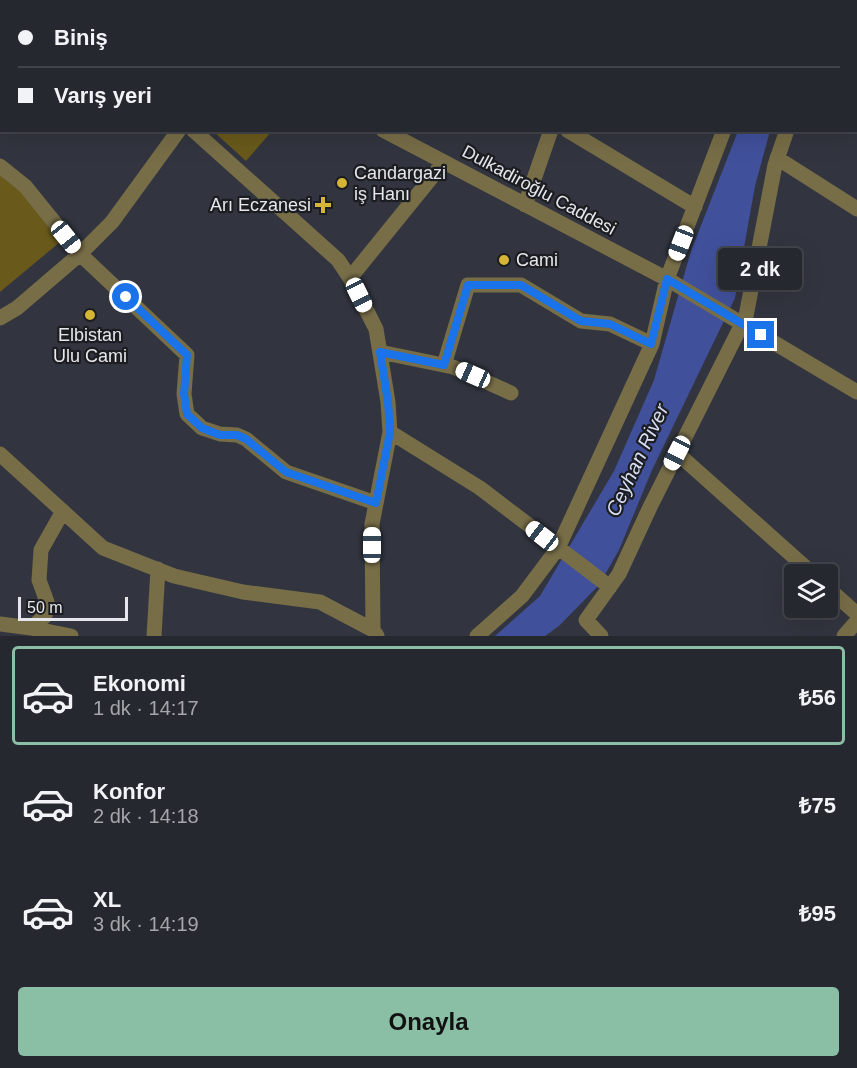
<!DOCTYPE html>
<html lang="tr">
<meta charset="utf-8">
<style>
:root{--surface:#26282f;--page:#2e3037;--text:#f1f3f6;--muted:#a4a6aa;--line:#42444b;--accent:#8abfa5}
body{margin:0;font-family:Helvetica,sans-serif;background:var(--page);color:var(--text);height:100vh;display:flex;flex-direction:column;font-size:22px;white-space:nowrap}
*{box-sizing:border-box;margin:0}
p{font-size:20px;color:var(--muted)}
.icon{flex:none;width:33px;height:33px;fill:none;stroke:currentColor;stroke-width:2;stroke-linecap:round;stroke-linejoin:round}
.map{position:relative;height:636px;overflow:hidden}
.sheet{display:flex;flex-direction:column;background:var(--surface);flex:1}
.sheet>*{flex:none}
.banner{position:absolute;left:0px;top:0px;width:858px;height:132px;box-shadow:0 6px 24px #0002,0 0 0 2px var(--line);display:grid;align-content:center;height:132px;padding:0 18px;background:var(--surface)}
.tools{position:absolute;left:784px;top:564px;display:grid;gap:12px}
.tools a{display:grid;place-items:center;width:54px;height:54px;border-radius:6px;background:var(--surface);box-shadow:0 6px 24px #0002,0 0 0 2px var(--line);font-size:30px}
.scale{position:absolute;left:18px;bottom:15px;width:110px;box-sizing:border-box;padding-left:6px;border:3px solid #e5e7ed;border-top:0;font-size:16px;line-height:21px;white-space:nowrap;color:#e5e7ed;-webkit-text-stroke:4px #1c1d21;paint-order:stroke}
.end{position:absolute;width:27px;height:27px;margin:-14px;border:8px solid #1a73e8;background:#fff;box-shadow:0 0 0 3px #fff}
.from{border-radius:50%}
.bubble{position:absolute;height:42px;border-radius:6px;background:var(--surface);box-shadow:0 6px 24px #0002,0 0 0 2px var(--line);font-size:20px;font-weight:700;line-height:42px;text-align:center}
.car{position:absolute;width:18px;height:36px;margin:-18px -9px;border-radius:8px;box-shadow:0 0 4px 2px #0007;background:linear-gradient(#fff 24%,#345 0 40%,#fff 0 76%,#345 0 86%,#fff 0)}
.banner b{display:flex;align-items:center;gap:21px;height:57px;font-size:22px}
.banner b+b{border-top:2px solid var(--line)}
.banner i{width:15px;height:15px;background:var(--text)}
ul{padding:10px 0 0;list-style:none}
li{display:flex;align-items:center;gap:18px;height:99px;margin:0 12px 9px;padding:0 6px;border:3px solid transparent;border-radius:6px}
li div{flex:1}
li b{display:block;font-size:22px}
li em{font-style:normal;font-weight:700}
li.selected{border-color:var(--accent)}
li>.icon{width:54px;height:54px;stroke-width:1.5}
.primary-button{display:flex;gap:12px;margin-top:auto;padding:12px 18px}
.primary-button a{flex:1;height:69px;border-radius:6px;background:var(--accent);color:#111;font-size:24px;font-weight:700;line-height:69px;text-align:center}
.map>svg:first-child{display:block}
</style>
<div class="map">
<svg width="857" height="636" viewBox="0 0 857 636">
<rect width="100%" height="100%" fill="#32353f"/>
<path fill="#695a1b" d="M213 131H272L246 161Z
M0 175 24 193 60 242 0 292Z"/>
<path fill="#40509b" d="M738 131H770L755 186 735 298 652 470 619 550 599 585 559 626 545 636H495L540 596 614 471 654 380 691 251Z"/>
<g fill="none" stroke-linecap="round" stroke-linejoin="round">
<path stroke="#776d47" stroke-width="15" d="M4 0 6 2
M168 0 170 2
M366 0 368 2
M484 0 486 2
M291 2 292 0
M637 2 638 0
M774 2V0
M856 63H857
M193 130 338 260 350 278 376 329 388 402 390 432 372 524 373 630
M383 130 667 279 857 392
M567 130 695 207
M777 158 857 209
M0 166 25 186 80 254 187 355 184 394 187 414 202 428 220 434 237 435 246 439 286 472 376 503
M525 205 551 130
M350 278 444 162
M0 318 17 308 80 254 112 222 179 130
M380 352 453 367 511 393
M444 365 468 285H521L581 321 610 324 652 344
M390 432 480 488 610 587
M677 453 813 574
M0 454 103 548 174 576 243 592 320 602 373 630 377 636
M828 588 857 614
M0 624 31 628 45 616 47 602 39 580 41 550 63 511
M31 628 71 636
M154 636 158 569
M477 636 522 596 558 548 652 344 667 279 724 130
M601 636 586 620 619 574 650 507 746 316 775 165 787 130
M844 636 857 621"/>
</g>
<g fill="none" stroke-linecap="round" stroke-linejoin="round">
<path stroke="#1a73e8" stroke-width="8" d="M126 297 187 355 184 394 187 414 202 428 220 435H237L246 439 286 472 376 503 390 432 388 402 380 352 444 365 468 285H521L581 321 610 324 651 344 667 279 761 335"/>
</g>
<g fill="#d5b535" stroke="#1c1d21" stroke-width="2">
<circle cx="342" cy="183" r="6"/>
<path d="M320 196h6v6h6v6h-6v6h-6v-6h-6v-6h6z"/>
<circle cx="504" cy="260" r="6"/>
<circle cx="90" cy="315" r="6"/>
</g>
<g text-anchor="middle" stroke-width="4.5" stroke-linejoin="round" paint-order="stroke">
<g font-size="18" fill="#e5e7ed" stroke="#1c1d21" text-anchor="start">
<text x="354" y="179">Candargazi<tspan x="354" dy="21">iş Hanı</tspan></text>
<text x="311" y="211" text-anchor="end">Arı Eczanesi</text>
<text x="516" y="266">Cami</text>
<text x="90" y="341" text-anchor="middle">Elbistan<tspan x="90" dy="21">Ulu Cami</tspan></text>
</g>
<g font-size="18" fill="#e5e7ed" stroke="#1c1d21">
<text transform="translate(539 190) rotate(28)" y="6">Dulkadiroğlu Caddesi</text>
</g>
<g font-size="20" font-style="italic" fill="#d5dcf2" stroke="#1c1d21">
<text transform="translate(637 460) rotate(-65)" y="7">Ceyhan River</text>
</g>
</g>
</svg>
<div class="tools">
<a><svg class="icon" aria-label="layers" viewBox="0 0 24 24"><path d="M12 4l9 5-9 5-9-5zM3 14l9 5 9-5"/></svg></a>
</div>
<div class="scale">50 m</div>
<i class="end from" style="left:126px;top:297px"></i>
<i class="end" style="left:761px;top:335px"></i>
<div class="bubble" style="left:718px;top:248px;width:84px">2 dk</div>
<i class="car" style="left:66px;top:237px;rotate:141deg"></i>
<i class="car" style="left:681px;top:243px;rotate:201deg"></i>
<i class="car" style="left:359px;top:295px;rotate:154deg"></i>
<i class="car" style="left:473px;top:375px;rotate:294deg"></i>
<i class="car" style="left:677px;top:453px;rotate:207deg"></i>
<i class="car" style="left:542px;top:536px;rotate:308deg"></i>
<i class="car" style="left:372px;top:545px;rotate:0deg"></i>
<div class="banner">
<b><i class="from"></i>Biniş</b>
<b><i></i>Varış yeri</b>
</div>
</div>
<section class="sheet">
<ul>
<li class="selected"><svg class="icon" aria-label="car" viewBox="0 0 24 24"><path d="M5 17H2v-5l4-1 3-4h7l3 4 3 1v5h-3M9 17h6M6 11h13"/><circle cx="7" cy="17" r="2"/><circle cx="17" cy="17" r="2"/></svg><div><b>Ekonomi</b><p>1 dk · 14:17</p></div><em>₺56</em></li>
<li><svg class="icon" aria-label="car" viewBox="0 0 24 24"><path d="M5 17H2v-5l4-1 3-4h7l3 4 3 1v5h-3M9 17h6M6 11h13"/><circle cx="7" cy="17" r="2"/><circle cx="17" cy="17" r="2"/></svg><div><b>Konfor</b><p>2 dk · 14:18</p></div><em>₺75</em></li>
<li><svg class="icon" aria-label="car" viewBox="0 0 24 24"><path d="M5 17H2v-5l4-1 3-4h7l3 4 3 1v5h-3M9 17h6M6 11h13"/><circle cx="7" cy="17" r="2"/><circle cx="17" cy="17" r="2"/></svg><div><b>XL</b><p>3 dk · 14:19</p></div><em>₺95</em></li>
</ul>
<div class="primary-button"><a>Onayla</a></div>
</section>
